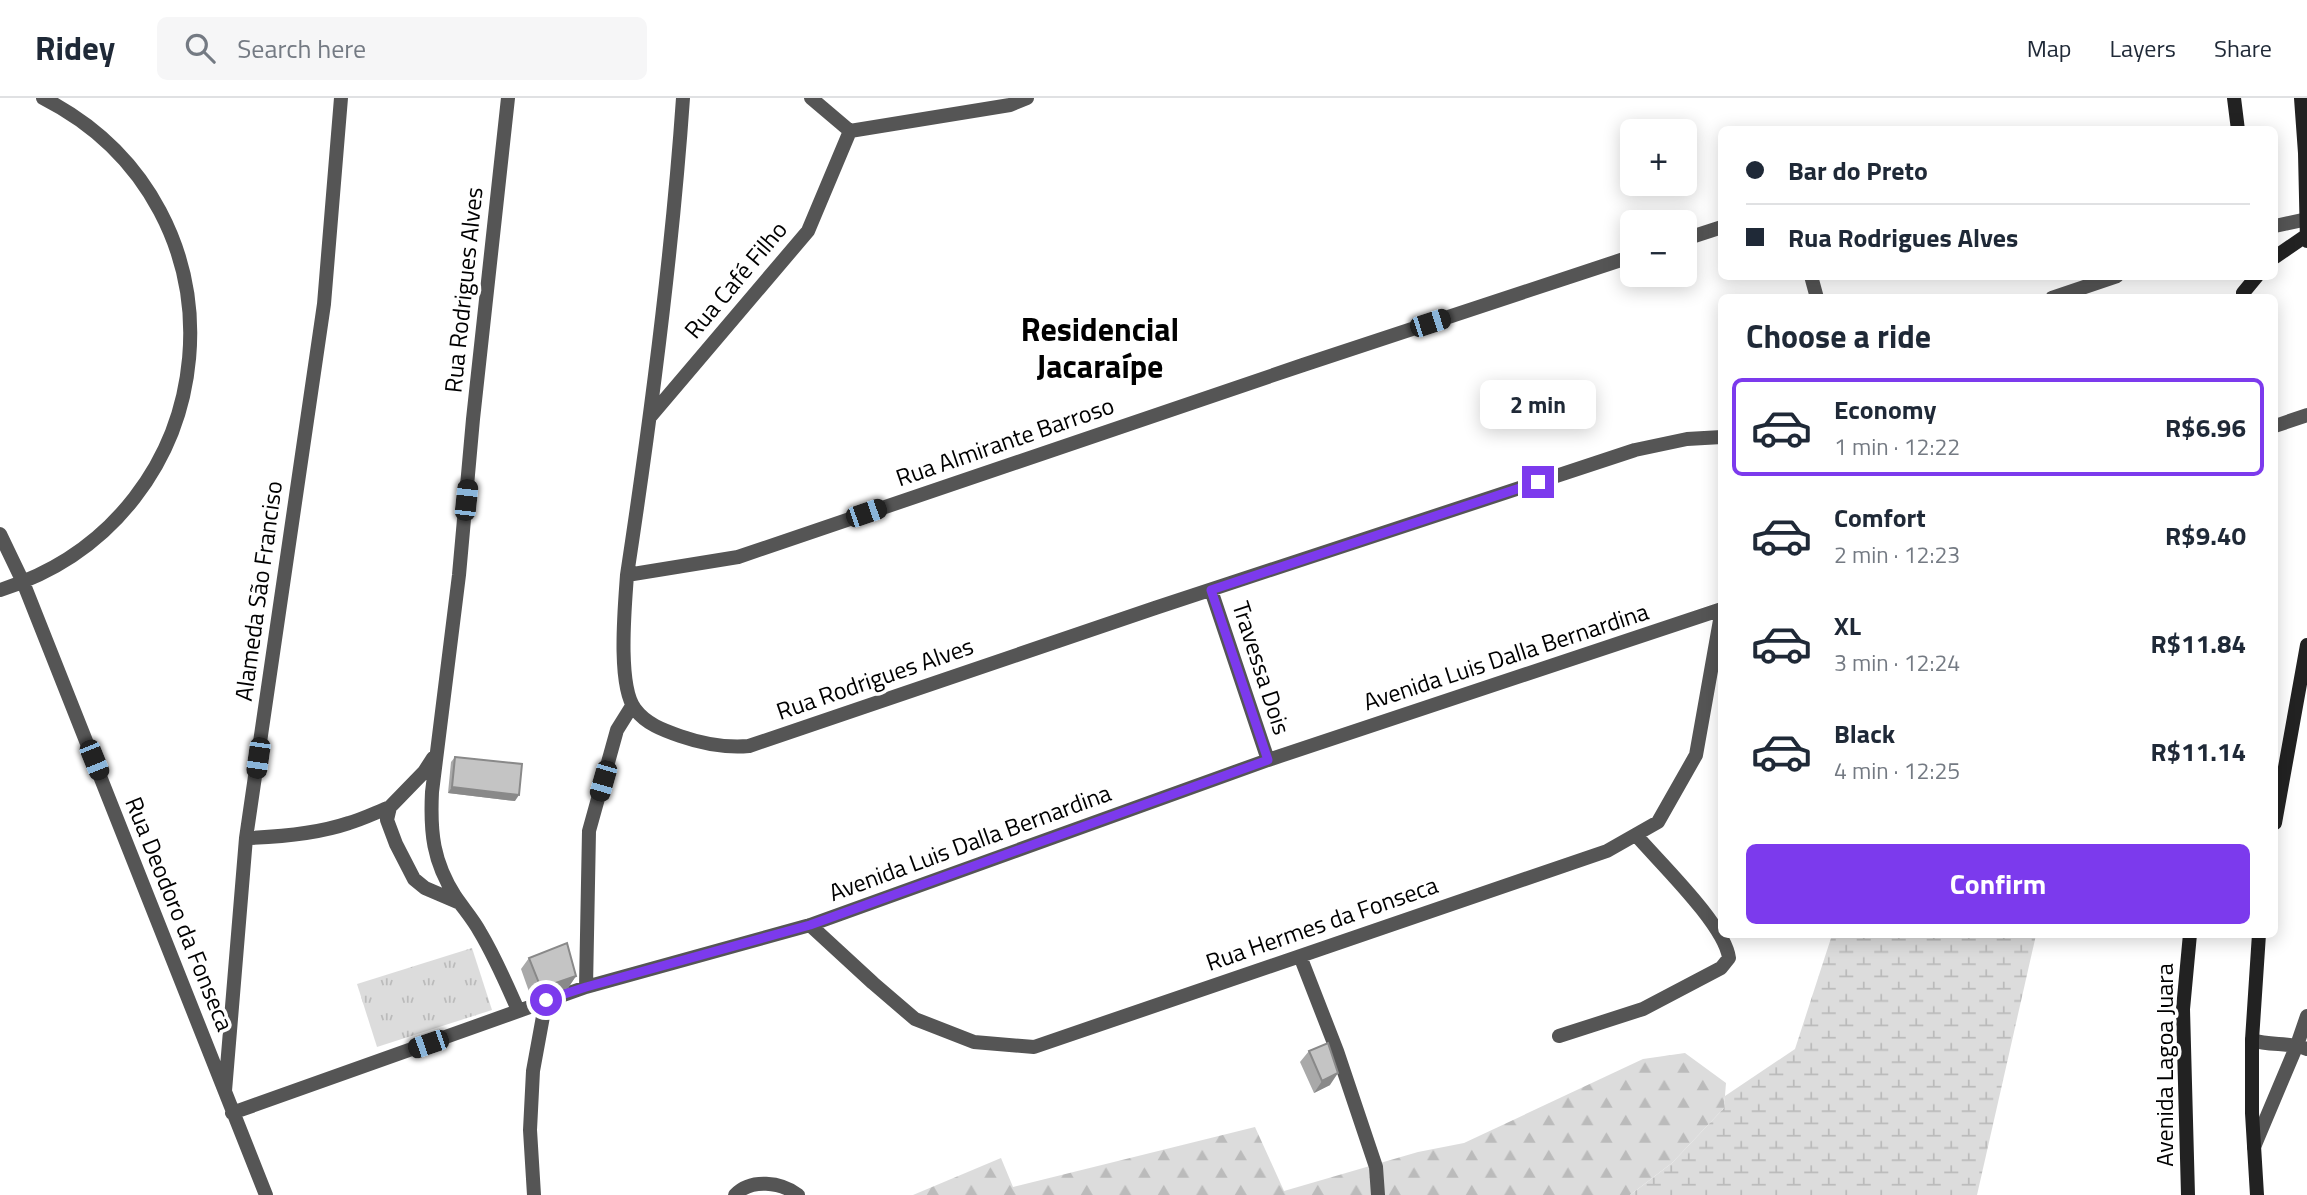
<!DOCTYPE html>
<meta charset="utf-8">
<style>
:root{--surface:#fff;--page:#f6f6f7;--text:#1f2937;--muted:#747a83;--line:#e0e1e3;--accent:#7c3aed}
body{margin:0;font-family:"Titillium Web",sans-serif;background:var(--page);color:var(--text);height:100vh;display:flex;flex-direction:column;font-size:26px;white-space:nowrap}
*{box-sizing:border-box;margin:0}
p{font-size:23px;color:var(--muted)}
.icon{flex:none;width:38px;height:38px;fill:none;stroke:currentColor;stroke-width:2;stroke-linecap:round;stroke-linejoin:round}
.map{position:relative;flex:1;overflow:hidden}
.details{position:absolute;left:1718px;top:196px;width:560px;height:644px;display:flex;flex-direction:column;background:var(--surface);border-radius:10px;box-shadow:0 4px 18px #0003}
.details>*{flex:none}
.hud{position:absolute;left:1718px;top:28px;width:560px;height:154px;border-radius:10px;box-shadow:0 4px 18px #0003;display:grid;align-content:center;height:154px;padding:0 28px;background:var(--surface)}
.tools{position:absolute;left:1620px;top:21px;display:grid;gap:14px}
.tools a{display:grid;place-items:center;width:77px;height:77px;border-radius:10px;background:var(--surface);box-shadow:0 4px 18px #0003;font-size:35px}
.end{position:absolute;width:32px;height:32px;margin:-16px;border:9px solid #7c3aed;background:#fff;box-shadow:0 0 0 4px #fff}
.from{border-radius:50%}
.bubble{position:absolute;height:49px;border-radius:10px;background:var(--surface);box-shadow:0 4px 18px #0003;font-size:23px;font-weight:700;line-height:49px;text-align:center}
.car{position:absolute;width:21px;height:42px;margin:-21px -10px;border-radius:9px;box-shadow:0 0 5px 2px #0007;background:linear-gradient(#222 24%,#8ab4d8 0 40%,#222 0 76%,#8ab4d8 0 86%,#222 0)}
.hud b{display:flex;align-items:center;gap:24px;height:66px;font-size:26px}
.hud b+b{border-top:2px solid var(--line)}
.hud i{width:18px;height:18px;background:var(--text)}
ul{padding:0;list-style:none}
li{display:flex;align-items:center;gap:21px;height:98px;margin:0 14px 10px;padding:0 14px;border:4px solid transparent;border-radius:10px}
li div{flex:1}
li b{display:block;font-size:26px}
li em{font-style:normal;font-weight:700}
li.selected{border-color:var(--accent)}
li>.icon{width:63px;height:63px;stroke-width:1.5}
h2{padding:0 28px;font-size:32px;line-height:84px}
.cta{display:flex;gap:14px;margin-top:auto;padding:14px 28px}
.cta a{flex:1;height:80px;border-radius:10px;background:var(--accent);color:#fff;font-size:28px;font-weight:700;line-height:80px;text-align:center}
header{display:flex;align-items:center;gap:42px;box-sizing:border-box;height:98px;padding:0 35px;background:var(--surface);border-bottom:2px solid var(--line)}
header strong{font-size:33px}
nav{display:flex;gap:38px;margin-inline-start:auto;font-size:24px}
.search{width:490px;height:63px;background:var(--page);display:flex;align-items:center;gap:18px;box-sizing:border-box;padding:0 24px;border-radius:10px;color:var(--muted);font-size:26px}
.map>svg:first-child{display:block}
</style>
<header>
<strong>Ridey</strong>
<div class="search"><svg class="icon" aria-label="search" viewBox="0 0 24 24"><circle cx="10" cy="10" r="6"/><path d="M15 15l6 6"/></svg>Search here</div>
<nav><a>Map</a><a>Layers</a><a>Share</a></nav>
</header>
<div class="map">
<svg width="2307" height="1097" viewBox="0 0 2307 1097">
<defs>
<pattern id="grass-tufts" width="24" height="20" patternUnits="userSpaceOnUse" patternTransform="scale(1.75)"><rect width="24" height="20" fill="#dcdcdc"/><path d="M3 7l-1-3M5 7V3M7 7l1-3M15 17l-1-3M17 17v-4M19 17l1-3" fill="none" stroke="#bbb"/></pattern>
<pattern id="forest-firs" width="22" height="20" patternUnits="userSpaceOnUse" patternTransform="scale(1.75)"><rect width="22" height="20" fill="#dcdcdc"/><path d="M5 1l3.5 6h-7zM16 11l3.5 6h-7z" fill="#bbb"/></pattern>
<pattern id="wetland-marsh" width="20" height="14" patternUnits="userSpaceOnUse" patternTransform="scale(1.75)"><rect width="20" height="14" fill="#dcdcdc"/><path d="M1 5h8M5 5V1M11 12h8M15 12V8" fill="none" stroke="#bbb"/></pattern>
</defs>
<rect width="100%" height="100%" fill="#fff"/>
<path fill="url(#grass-tufts)" d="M472 850 492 912 377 949 357 886Z"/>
<path fill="url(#forest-firs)" d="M1685 955 1726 985 1724 1010 1672 1065 1630 1097H913L1001 1060 1013 1089 1255 1029 1284 1093 1418 1054 1464 1045 1643 961Z"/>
<path fill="url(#wetland-marsh)" d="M1832 837H2036L1977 1097H1630L1672 1065 1724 1010 1725 998 1795 951Z"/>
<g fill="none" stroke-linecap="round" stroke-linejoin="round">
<path stroke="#555" stroke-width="14" d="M508 0 473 321 459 477 432 694C430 735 433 763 455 798 463 810 473 821 480 834 495 859 506 885 518 912
M683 0C672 160 651 319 627 477 625 507 617 587 635 611 646 626 663 632 680 638 703 646 726 650 749 648L1155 510 1635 352 1687 341 1722 339
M811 0 850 33
M850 33 1010 7 1027 0
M2275 128 2307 121
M1685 141 1722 129
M1811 178 1817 200
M2052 200 2117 178
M650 319 808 133 850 33
M2275 328 2307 317
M0 436 23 484 266 1097
M627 477 738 459 1303 267 1633 158
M0 492C231 419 259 110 43 0
M1211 492 1268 662
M433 660 424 674 390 709 387 722 396 746 414 781 425 790 460 805
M246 740C281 739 316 736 349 725 363 721 377 714 390 709
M810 827 873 885 915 921 974 944 1034 949 1607 753 1658 724 1696 657 1722 511
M1300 858 1337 953 1376 1069 1378 1097
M586 889 589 733 617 632 632 608
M1559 938 1643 911 1721 870 1729 860C1725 827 1659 764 1636 737
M2252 942C2270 948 2290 944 2307 951
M225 993 246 740 324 206 341 0
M232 1015 586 889 810 827 1268 662 1722 511
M2254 1049 2297 947 2307 918
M534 1097 530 1032 533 973 546 902
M735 1097C751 1080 781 1084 798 1097"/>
<path stroke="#222" stroke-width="14" d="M2234 0 2238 32
M2301 0 2305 55 2307 143
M2275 159 2307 137
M2243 195 2257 178
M2275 725 2307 547
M2188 1097 2183 911 2190 836
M2257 1097 2252 1015V942L2259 836"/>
</g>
<path fill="#a9a9a9" d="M455 659 515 703 448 695 451 664Z
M529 860 576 878 568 890 532 902 521 871Z
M1309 953 1330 987 1314 995 1300 964Z"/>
<path fill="#898989" d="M452 689 519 697 515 703 448 695Z
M576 878 568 890 532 902 541 890Z
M1338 975 1330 987 1314 995 1322 983Z"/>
<path fill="#c4c4c4" stroke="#898989" stroke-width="2" d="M455 659 522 666 519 697 452 689Z
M567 845 576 878 541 890 529 860Z
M1328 945 1338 975 1322 983 1309 953Z"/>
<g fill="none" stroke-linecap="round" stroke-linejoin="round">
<path stroke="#7c3aed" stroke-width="9" d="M546 902 586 889 810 827 1268 662 1211 492 1538 384"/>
</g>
<g text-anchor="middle" stroke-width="7" stroke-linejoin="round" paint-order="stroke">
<g font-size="24" fill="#000" stroke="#fff">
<text transform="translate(736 182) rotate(-50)" y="8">Rua Café Filho</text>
<text transform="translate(464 192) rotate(-84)" y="8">Rua Rodrigues Alves</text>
<text transform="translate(1005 344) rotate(-19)" y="8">Rua Almirante Barroso</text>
<text transform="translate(259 493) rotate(-82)" y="8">Alameda São Franciso</text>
<text transform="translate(1506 559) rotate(-18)" y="8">Avenida Luis Dalla Bernardina</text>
<text transform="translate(1261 570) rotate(72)" y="8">Travessa Dois</text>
<text transform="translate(875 581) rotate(-19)" y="8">Rua Rodrigues Alves</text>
<text transform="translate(970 745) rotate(-20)" y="8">Avenida Luis Dalla Bernardina</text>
<text transform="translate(179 816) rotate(68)" y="8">Rua Deodoro da Fonseca</text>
<text transform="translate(1322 826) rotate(-19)" y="8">Rua Hermes da Fonseca</text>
<text transform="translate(2165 967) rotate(-90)" y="8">Avenida Lagoa Juara</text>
</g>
<g font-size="32" font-weight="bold" fill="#000" stroke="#fff">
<text x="1100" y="243">Residencial<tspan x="1100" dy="37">Jacaraípe</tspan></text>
</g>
</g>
</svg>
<div class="tools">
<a>+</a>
<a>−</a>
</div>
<i class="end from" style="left:546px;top:902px"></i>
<i class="end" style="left:1538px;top:384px"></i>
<div class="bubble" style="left:1480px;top:282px;width:116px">2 min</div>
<i class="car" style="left:1430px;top:225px;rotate:72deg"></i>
<i class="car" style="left:466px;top:402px;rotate:6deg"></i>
<i class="car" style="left:866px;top:415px;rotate:71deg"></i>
<i class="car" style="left:258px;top:660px;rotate:188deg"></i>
<i class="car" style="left:94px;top:662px;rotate:158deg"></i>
<i class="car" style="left:603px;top:683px;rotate:196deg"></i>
<i class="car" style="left:428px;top:946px;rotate:251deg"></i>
<div class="hud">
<b><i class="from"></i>Bar do Preto</b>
<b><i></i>Rua Rodrigues Alves</b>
</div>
<section class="details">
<h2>Choose a ride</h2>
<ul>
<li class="selected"><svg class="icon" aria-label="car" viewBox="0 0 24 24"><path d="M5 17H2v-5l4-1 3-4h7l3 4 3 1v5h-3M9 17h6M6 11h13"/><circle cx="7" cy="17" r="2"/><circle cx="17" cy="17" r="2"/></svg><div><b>Economy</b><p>1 min · 12:22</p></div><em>R$6.96</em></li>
<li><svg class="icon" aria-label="car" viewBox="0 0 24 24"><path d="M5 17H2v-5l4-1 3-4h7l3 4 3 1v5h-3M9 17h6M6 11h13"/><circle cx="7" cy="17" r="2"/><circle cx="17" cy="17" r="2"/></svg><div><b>Comfort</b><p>2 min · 12:23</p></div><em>R$9.40</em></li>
<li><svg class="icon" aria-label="car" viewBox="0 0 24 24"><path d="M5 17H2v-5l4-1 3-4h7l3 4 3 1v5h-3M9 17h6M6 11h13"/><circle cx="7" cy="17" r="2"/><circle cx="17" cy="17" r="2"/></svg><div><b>XL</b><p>3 min · 12:24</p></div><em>R$11.84</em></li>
<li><svg class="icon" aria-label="car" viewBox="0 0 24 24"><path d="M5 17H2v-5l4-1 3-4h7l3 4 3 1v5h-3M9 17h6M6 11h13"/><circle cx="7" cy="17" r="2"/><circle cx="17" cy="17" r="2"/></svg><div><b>Black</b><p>4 min · 12:25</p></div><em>R$11.14</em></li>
</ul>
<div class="cta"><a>Confirm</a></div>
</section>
</div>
